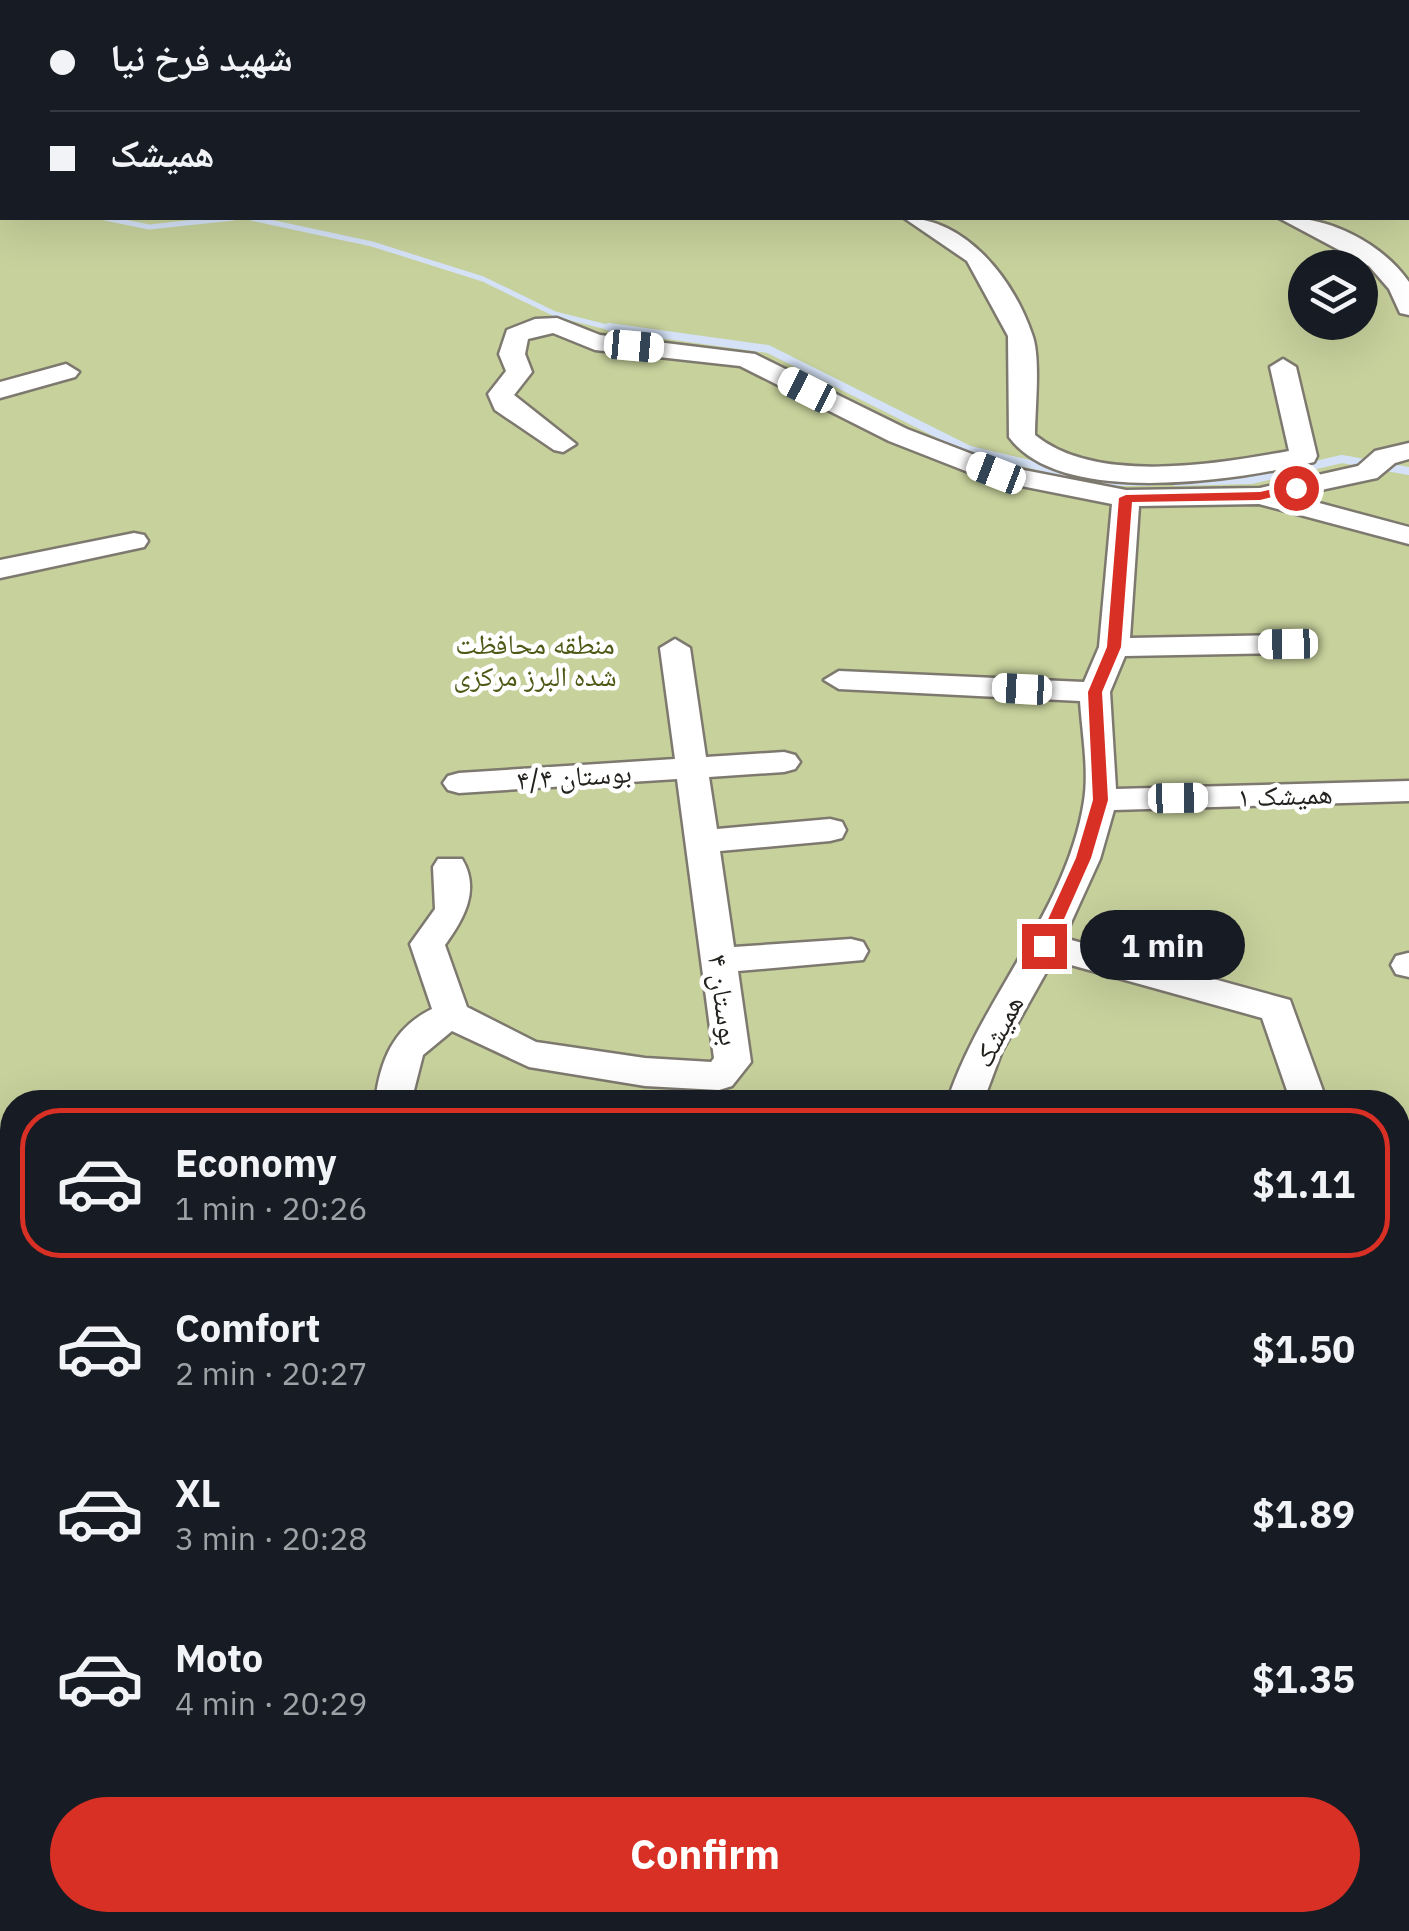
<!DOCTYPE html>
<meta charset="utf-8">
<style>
:root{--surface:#171b24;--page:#20242c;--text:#f1f3f6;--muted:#9ea1a6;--line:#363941;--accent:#d93025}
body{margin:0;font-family:"IBM Plex Sans","Noto Naskh Arabic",sans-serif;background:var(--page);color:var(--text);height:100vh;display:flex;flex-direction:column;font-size:38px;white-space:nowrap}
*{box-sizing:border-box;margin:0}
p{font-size:32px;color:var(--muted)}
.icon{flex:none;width:55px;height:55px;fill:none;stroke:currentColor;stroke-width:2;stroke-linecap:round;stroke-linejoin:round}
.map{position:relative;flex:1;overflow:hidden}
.panel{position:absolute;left:0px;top:1090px;width:1410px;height:842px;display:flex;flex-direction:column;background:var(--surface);border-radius:40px 40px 0 0;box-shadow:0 10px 40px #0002}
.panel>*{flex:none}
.guide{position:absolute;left:0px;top:0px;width:1410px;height:220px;box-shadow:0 10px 40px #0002;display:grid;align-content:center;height:220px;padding:0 50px;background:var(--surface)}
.fabs{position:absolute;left:1288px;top:250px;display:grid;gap:20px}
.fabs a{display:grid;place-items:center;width:90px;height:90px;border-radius:50%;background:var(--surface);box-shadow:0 10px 40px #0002;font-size:50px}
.end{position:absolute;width:45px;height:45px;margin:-22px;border:12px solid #d93025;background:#fff;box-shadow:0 0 0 5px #fff}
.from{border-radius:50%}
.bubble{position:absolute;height:70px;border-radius:35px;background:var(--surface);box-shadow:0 10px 40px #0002;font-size:32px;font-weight:700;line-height:70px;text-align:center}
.car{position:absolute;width:30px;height:60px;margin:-30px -15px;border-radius:12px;box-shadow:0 0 8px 2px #0007;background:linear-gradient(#fff 24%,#345 0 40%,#fff 0 76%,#345 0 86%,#fff 0)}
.guide b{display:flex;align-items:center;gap:35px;height:95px;font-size:38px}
.guide b+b{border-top:2px solid var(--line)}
.guide i{width:25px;height:25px;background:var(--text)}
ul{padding:18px 0 0;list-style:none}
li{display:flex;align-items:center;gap:30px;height:150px;margin:0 20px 15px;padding:0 30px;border:5px solid transparent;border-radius:40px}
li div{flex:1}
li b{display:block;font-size:38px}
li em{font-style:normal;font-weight:700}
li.active{border-color:var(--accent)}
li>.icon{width:90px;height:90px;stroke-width:1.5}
.cta{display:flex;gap:20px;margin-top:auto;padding:20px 50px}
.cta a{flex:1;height:115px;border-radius:60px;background:var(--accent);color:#fff;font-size:40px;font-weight:700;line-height:115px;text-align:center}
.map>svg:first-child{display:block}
</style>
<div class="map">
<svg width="1409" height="1931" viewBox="0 0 1409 1931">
<rect width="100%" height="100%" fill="#fcf7eb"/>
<path fill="#c7d19c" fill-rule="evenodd" d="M0 0H1409V1931H0ZM2 2H1408V218H2ZM1305 268H1360V322H1305ZM12 1102H1398V1920H12Z"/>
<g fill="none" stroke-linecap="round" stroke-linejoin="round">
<path stroke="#d4e1f6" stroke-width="5" d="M105 218 149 227 234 218
M251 218 372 244 483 279 555 314 619 330"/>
<path stroke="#d4e1f6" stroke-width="8" d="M609 327 768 349 970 450 1105 482H1150
M1176 482 1251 480 1342 459 1409 471"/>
<defs>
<path id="minor" d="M243 0H264L266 2H245Z
M999 0 1001 2 946 1 947 0Z
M1006 0H1111L1004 2Z
M1255 0H1275L1277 2H1257Z
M1344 0H1364L1366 2H1346Z
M1408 13H1409V25H1408Z
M1408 56H1409V70H1408Z
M1408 84H1409V97H1408Z
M904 218C966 218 1013 279 1032 334 1041 357 1035 408 1035 435 1096 485 1216 464 1289 451L1270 367 1283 359 1296 367 1317 456 1314 462C1239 480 1061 508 1009 437L1008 336 967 261Z
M1279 218C1327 215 1382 243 1409 282V315L1400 313 1389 289 1369 266Z
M557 318 600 335 755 354 907 429 1003 466 1126 490 1260 488 1358 466 1375 451 1409 443V459L1395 463 1377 478 1293 496 1409 527V544L1259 504 1139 506 1130 638 1287 635 1302 644 1287 653 1125 656 1110 692 1116 789 1409 781V801L1114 810 1100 859 1064 938 1290 1000 1327 1102H1291L1262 1018 1053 960 1002 1051 983 1102H947C980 999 1067 911 1084 801 1089 770 1082 732 1080 701L839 689 824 680 839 671 1084 682 1099 647 1112 504 986 479 889 441 740 366 595 350 553 333 528 339 525 354 532 372 514 395 576 444 563 452 554 450 495 410 488 394 506 371 499 354 507 330 535 319Z
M66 364 79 372 75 377 0 398V382Z
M134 533 144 535 148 541 144 547 0 578V560Z
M675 639 690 648 706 757 784 752 795 755 800 762 795 769 784 772 709 777 717 829 830 819 842 822 846 830 842 838 830 841 720 851 734 947 851 939 863 942 868 951 863 960 738 971 751 1062 732 1086 719 1090 645 1086 529 1067 452 1031 423 1055 411 1102H375C380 1061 393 1028 432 1009L410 944 435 909 433 867 438 859H462C481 890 463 920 445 945L467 1007 536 1042 645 1058 711 1062 714 1058 677 779 459 793 448 790 443 783 448 776 459 773 675 759 660 648Z
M1408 953H1409V977L1396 974 1391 965 1396 956Z
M1398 1219 1409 1223V1274L1398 1270Z
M12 1244V1276L0 1280V1248Z
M450 1920H533L528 1931H446Z
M682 1920H734L738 1931H687Z
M1013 1920H1067L1071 1931H1018Z"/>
</defs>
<use href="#minor" stroke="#7e796f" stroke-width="5"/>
<use href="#minor" fill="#fff" fill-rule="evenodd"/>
</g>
<path fill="#d93025" d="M1296 484 1300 490 1260 500 1132 502 1121 647 1102 692 1108 800 1091 858 1052 946 1039 949 1036 946 1076 858 1093 800 1088 692 1107 647 1119 498 1126 495 1260 492Z"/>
<g text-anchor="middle" stroke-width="9" stroke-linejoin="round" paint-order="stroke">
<g font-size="28" fill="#4f5916" stroke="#fff">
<text x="535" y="654">منطقه محافظت<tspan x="535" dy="32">شده البرز مرکزی</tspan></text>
</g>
<g font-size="28" fill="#24221e" stroke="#fff">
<text transform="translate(574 776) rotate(-4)" y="10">بوستان ۴/۴</text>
<text transform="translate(1285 795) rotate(-2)" y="10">همیشک ۱</text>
<text transform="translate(724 1000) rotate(82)" y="10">بوستان ۴</text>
<text transform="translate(998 1031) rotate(-63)" y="10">همیشک</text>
</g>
</g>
</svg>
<div class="fabs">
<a><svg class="icon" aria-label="layers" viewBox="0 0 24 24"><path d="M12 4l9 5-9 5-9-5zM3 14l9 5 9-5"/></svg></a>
</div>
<i class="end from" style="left:1296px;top:488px"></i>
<i class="end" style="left:1044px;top:946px"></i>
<div class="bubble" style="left:1080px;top:910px;width:165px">1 min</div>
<i class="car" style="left:634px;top:346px;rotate:95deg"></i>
<i class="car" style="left:807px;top:390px;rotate:297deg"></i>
<i class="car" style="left:996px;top:473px;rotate:291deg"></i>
<i class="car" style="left:1288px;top:644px;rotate:269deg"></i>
<i class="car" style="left:1022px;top:689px;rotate:273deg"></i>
<i class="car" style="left:1178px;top:798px;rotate:89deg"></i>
<div class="guide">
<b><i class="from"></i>شهید فرخ نیا</b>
<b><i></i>همیشک</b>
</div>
<section class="panel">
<ul>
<li class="active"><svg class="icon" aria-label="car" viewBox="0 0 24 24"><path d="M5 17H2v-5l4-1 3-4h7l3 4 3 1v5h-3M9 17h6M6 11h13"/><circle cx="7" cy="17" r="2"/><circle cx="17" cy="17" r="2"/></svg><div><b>Economy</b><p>1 min · 20:26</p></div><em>$1.11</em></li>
<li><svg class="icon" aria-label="car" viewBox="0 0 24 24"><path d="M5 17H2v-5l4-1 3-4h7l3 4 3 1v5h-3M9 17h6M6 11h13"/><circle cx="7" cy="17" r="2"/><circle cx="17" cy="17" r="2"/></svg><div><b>Comfort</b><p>2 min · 20:27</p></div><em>$1.50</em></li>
<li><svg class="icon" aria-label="car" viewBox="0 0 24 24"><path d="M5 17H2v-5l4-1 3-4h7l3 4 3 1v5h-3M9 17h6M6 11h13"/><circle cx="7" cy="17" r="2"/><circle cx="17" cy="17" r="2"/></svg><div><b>XL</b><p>3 min · 20:28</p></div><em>$1.89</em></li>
<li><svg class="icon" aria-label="car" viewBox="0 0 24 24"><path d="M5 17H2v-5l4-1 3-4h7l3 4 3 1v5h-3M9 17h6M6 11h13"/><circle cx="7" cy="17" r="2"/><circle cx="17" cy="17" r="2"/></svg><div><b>Moto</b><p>4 min · 20:29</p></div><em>$1.35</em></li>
</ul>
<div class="cta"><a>Confirm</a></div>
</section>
</div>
